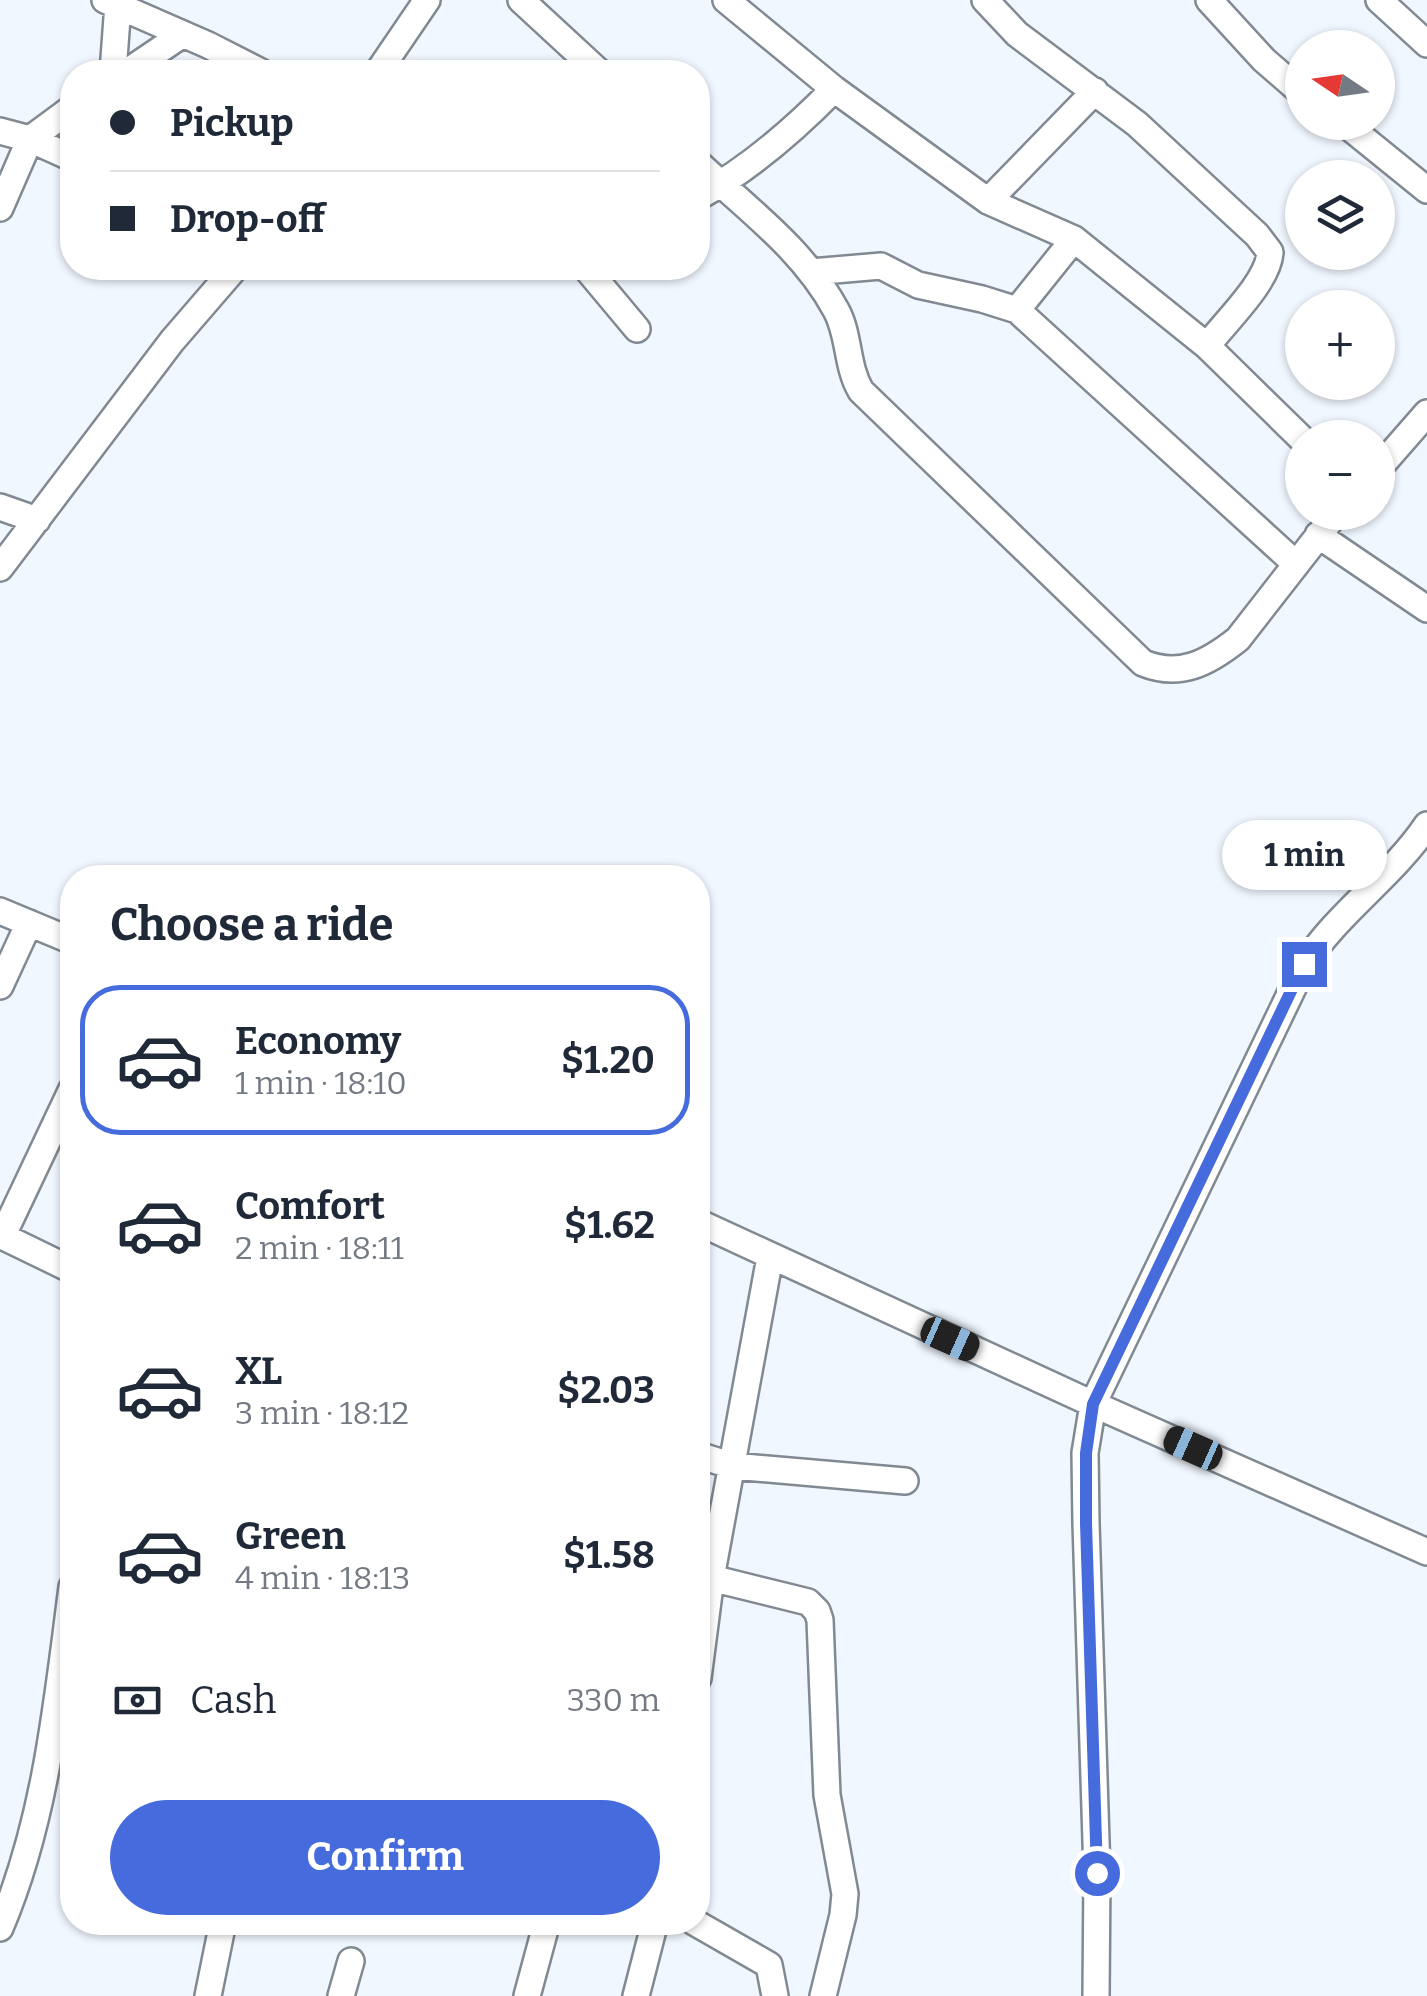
<!DOCTYPE html>
<meta charset="utf-8">
<style>
:root{--surface:#fff;--page:#f2f2f3;--text:#1f2937;--muted:#747a83;--line:#e0e1e3;--accent:#466bdd}
body{margin:0;font-family:Bitter,serif;background:var(--page);color:var(--text);height:100vh;display:flex;flex-direction:column;font-size:38px;white-space:nowrap}
*{box-sizing:border-box;margin:0}
p{font-size:32px;color:var(--muted)}
.icon{flex:none;width:55px;height:55px;fill:none;stroke:currentColor;stroke-width:2;stroke-linecap:round;stroke-linejoin:round}
.map{position:relative;flex:1;overflow:hidden}
.sheet{position:absolute;left:60px;top:865px;width:650px;height:1070px;display:flex;flex-direction:column;background:var(--surface);border-radius:40px;box-shadow:0 2px 8px #0004}
.sheet>*{flex:none}
.top-card{position:absolute;left:60px;top:60px;width:650px;height:220px;border-radius:40px;box-shadow:0 2px 8px #0004;display:grid;align-content:center;height:220px;padding:0 50px;background:var(--surface)}
.needle{width:65px;rotate:283deg}
.controls{position:absolute;left:1285px;top:30px;display:grid;gap:20px}
.controls a{display:grid;place-items:center;width:110px;height:110px;border-radius:50%;background:var(--surface);box-shadow:0 2px 8px #0004;font-size:50px}
.end{position:absolute;width:45px;height:45px;margin:-22px;border:12px solid #466bdd;background:#fff;box-shadow:0 0 0 5px #fff}
.from{border-radius:50%}
.bubble{position:absolute;height:70px;border-radius:35px;background:var(--surface);box-shadow:0 2px 8px #0004;font-size:32px;font-weight:700;line-height:70px;text-align:center}
.car{position:absolute;width:30px;height:60px;margin:-30px -15px;border-radius:12px;box-shadow:0 0 8px 2px #0007;background:linear-gradient(#222 24%,#8ab4d8 0 40%,#222 0 76%,#8ab4d8 0 86%,#222 0)}
.top-card b{display:flex;align-items:center;gap:35px;height:95px;font-size:38px}
.top-card b+b{border-top:2px solid var(--line)}
.top-card i{width:25px;height:25px;background:var(--text)}
ul{padding:0;list-style:none}
li{display:flex;align-items:center;gap:30px;height:150px;margin:0 20px 15px;padding:0 30px;border:5px solid transparent;border-radius:40px}
li div{flex:1}
li b{display:block;font-size:38px}
li em{font-style:normal;font-weight:700}
li.active{border-color:var(--accent)}
li>.icon{width:90px;height:90px;stroke-width:1.5}
h2{padding:0 50px;font-size:45px;line-height:120px}
.pay{display:flex;align-items:center;gap:25px;height:110px;padding:0 50px;font-size:38px}
.pay p{margin-inline-start:auto}
.cta{display:flex;gap:20px;margin-top:auto;padding:20px 50px}
.cta a{flex:1;height:115px;border-radius:60px;background:var(--accent);color:#fff;font-size:40px;font-weight:700;line-height:115px;text-align:center}
.map>svg:first-child{display:block}
</style>
<div class="map">
<svg width="1427" height="1996" viewBox="0 0 1427 1996">
<rect width="100%" height="100%" fill="#f1f7ff"/>
<g fill="none" stroke-linecap="round" stroke-linejoin="round">
<defs>
<path id="minor" d="M105 0 208 45 261 72
M521 0 599 72
M726 0 834 89 988 201 1074 239 1207 346 1302 439
M985 0 1017 34 1137 124 1257 235 1270 252C1269 281 1225 322 1207 346
M1209 0 1264 60 1302 93
M1379 0 1427 44
M113 72 118 4
M127 72 183 34
M378 72 427 0
M1343 122 1427 190
M0 131 30 139 72 158
M698 163C747 209 803 249 836 310 850 335 846 366 861 391L1143 663C1180 678 1208 663 1238 639L1337 512
M698 197C749 169 793 131 834 89
M988 201 1095 91
M0 208 30 139 72 108
M586 268 637 329
M811 272 881 266 918 285 982 299 1017 310 1296 564
M1017 310 1074 239
M1378 469 1427 413
M0 507 37 520
M1318 535 1427 609
M0 568 172 341 235 268
M0 911 72 941
M0 986 29 923
M698 1222 1093 1404 1427 1552
M0 1235 72 1270
M2 1237 72 1089
M698 1455 733 1466 905 1481
M711 1578 808 1602 817 1611 820 1620 827 1795 845 1894 843 1915 823 1996
M698 1678 711 1578 770 1257
M694 1922 769 1965 775 1996
M0 1928C46 1819 57 1703 72 1587
M208 1996 223 1922
M341 1996 351 1961
M527 1996 547 1922
M636 1996 655 1922
M1096 1996 1097 1873 1086 1523 1085 1453 1093 1404 1304 965C1338 912 1392 877 1427 825"/>
</defs>
<use href="#minor" stroke="#818992" stroke-width="30"/>
<use href="#minor" stroke="#fff" stroke-width="25"/>
</g>
<g fill="none" stroke-linecap="round" stroke-linejoin="round">
<path stroke="#466bdd" stroke-width="12" d="M1097 1873 1086 1523V1453L1093 1404 1304 964"/>
</g>
</svg>
<div class="controls">
<a><svg class="needle" viewBox="-14 -14 28 28"><path d="M0-13l5 13h-10z" fill="#e53935"/><path d="M0 13l5-13h-10z" fill="#747a83"/></svg></a>
<a><svg class="icon" aria-label="layers" viewBox="0 0 24 24"><path d="M12 4l9 5-9 5-9-5zM3 14l9 5 9-5"/></svg></a>
<a>+</a>
<a>−</a>
</div>
<i class="end from" style="left:1097px;top:1873px"></i>
<i class="end" style="left:1304px;top:964px"></i>
<div class="bubble" style="left:1222px;top:820px;width:165px">1 min</div>
<i class="car" style="left:950px;top:1339px;rotate:114deg"></i>
<i class="car" style="left:1193px;top:1448px;rotate:294deg"></i>
<div class="top-card">
<b><i class="from"></i>Pickup</b>
<b><i></i>Drop-off</b>
</div>
<section class="sheet">
<h2>Choose a ride</h2>
<ul>
<li class="active"><svg class="icon" aria-label="car" viewBox="0 0 24 24"><path d="M5 17H2v-5l4-1 3-4h7l3 4 3 1v5h-3M9 17h6M6 11h13"/><circle cx="7" cy="17" r="2"/><circle cx="17" cy="17" r="2"/></svg><div><b>Economy</b><p>1 min · 18:10</p></div><em>$1.20</em></li>
<li><svg class="icon" aria-label="car" viewBox="0 0 24 24"><path d="M5 17H2v-5l4-1 3-4h7l3 4 3 1v5h-3M9 17h6M6 11h13"/><circle cx="7" cy="17" r="2"/><circle cx="17" cy="17" r="2"/></svg><div><b>Comfort</b><p>2 min · 18:11</p></div><em>$1.62</em></li>
<li><svg class="icon" aria-label="car" viewBox="0 0 24 24"><path d="M5 17H2v-5l4-1 3-4h7l3 4 3 1v5h-3M9 17h6M6 11h13"/><circle cx="7" cy="17" r="2"/><circle cx="17" cy="17" r="2"/></svg><div><b>XL</b><p>3 min · 18:12</p></div><em>$2.03</em></li>
<li><svg class="icon" aria-label="car" viewBox="0 0 24 24"><path d="M5 17H2v-5l4-1 3-4h7l3 4 3 1v5h-3M9 17h6M6 11h13"/><circle cx="7" cy="17" r="2"/><circle cx="17" cy="17" r="2"/></svg><div><b>Green</b><p>4 min · 18:13</p></div><em>$1.58</em></li>
</ul>
<div class="pay"><svg class="icon" aria-label="cash" viewBox="0 0 24 24"><path d="M3 7h18v10H3z"/><circle cx="12" cy="12" r="2"/></svg>Cash<p>330 m</p></div>
<div class="cta"><a>Confirm</a></div>
</section>
</div>
